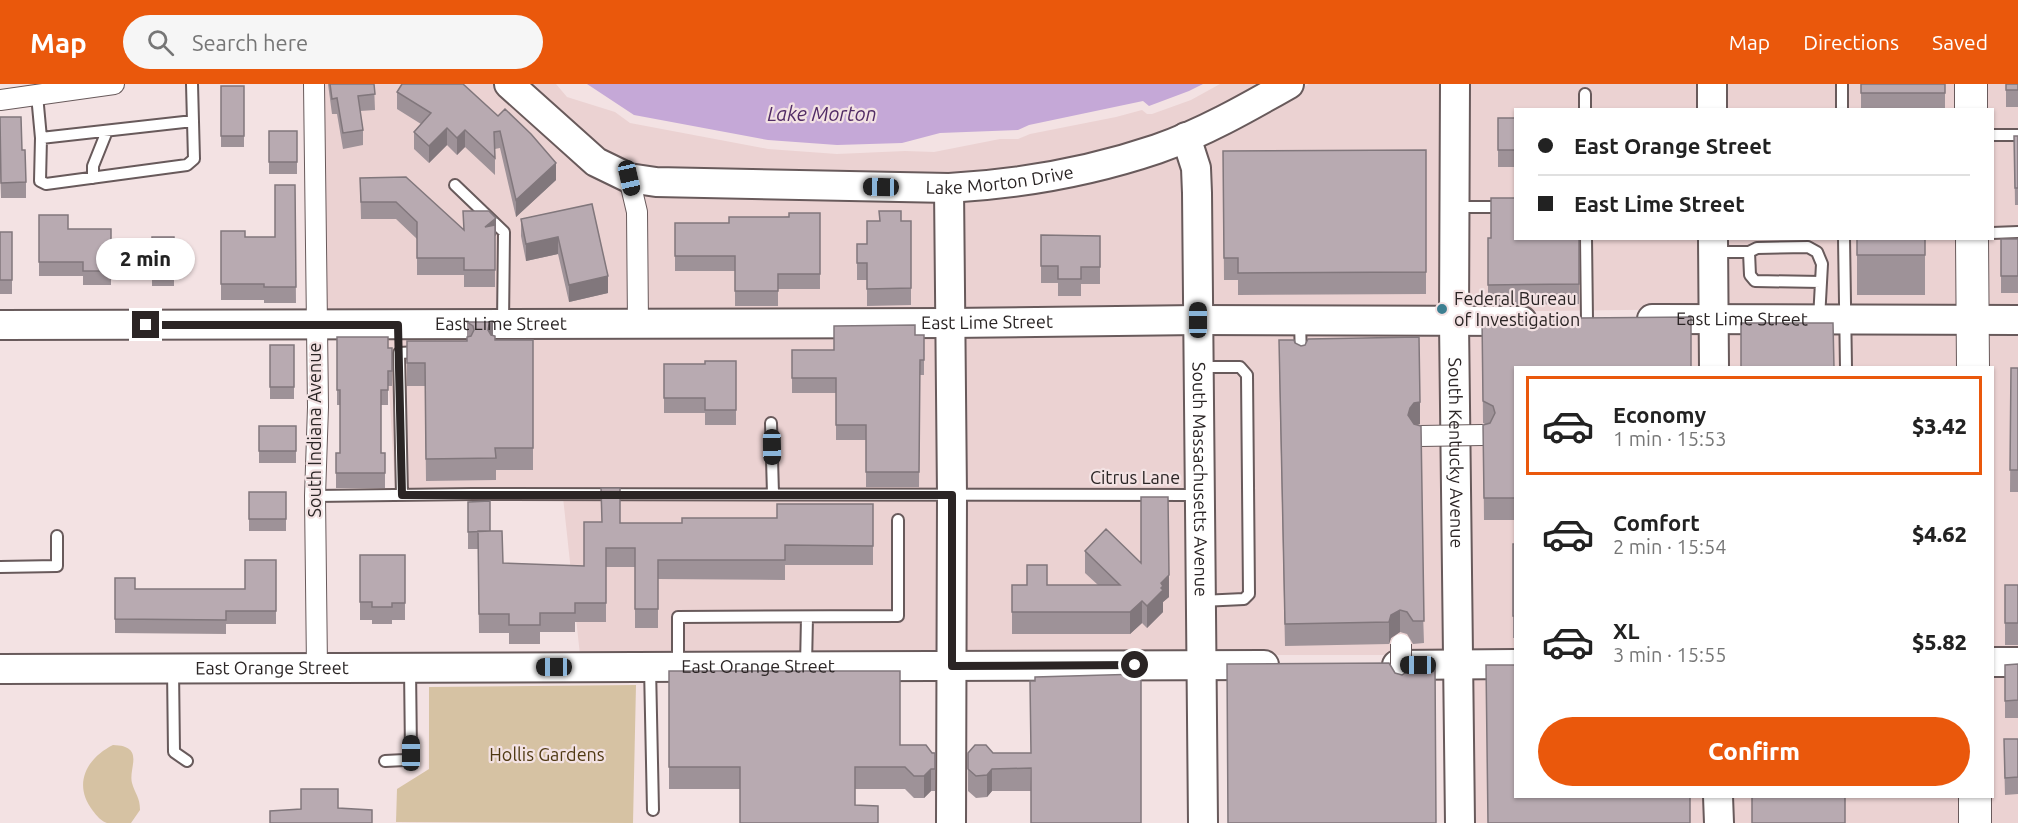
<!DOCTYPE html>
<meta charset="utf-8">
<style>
:root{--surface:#fff;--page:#f6f6f6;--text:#222;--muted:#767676;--line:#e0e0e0;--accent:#ea580c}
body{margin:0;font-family:Ubuntu,sans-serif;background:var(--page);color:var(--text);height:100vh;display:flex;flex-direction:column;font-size:22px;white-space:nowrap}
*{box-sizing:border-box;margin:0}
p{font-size:20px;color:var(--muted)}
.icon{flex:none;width:33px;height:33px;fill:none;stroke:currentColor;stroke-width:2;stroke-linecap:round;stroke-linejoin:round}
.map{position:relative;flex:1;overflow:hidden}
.panel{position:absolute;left:1514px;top:282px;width:480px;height:432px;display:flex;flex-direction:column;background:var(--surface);border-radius:0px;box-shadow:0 2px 4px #0004}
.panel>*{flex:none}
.guide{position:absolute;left:1514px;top:24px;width:480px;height:132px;border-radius:0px;box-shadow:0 2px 4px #0004;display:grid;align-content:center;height:132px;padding:0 24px;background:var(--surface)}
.end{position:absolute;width:27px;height:27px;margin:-14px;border:8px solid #2b2525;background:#fff;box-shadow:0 0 0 3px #fff}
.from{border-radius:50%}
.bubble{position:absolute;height:42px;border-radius:21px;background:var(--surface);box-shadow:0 2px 4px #0004;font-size:20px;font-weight:800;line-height:42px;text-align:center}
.car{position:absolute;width:18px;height:36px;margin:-18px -9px;border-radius:8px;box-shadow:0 0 4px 2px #0007;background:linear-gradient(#222 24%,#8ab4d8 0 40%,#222 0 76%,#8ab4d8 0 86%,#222 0)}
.guide b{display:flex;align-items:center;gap:21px;height:57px;font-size:22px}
.guide b+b{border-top:2px solid var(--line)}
.guide i{width:15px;height:15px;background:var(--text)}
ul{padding:10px 0 0;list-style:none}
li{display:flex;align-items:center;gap:18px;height:99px;margin:0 12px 9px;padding:0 12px;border:3px solid transparent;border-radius:0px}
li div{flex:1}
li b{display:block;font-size:22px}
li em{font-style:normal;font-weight:800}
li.selected{border-color:var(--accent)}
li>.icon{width:54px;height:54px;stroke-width:1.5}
.action{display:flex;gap:12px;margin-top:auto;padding:12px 24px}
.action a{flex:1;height:69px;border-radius:36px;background:var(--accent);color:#fff;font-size:24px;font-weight:800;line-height:69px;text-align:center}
header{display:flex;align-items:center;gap:36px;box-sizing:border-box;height:84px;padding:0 30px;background:var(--accent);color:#fff}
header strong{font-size:28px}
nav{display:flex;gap:33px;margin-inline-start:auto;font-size:21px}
.search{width:420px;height:54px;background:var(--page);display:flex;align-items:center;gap:15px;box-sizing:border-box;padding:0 21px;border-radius:33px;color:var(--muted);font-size:22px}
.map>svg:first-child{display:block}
</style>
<header>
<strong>Map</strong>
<div class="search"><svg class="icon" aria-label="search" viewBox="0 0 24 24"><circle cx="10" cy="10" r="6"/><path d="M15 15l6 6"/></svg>Search here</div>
<nav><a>Map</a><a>Directions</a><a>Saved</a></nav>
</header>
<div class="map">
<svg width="2018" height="739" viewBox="0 0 2018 739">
<rect width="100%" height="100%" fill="#f3e2e3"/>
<path fill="#ebd2d2" d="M323 0H495L590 86 621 101 628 129 629 230 324 231Z
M524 0H556L567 13 615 28 630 39 768 65 837 70 905 67 934 68 1000 55H1018L1030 50 1116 33 1142 26 1147 30H1152L1191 16 1220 0H1269L1155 55 993 92 636 85 601 69Z
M1309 0H1446V228L1207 226 1197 58 1249 34Z
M1464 0H1703V25L1515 26V154L1704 155 1705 225 1463 228Z
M1720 0H1962V25H1721Z
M1980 0H2018V226L1982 225 1981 155 1992 154V26L1980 25Z
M1181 66 1190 226 959 228 958 114Z
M641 106 940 114 941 229 647 230Z
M1722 155H1963L1964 225H1723Z
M1705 245V283L1515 284V571H1467L1463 248Z
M1723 245H1964V283H1723Z
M1982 245 2018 246V568H1992V284H1982Z
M1190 246 1192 571 961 570 959 248Z
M1207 246 1446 248 1450 571H1210Z
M941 249 943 569 580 571 562 404 395 406 386 251Z
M2018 587V739H1984V713L1992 712V588Z
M1515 590V712L1710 713V739H1468L1467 591Z
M1727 713H1966V739H1728Z"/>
<path fill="#d6c2a3" d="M636 601 633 739 396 738 397 705 429 685V603Z
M113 661C146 662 128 684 132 699 135 710 140 713 140 726L131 739C124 739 114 739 107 739 102 738 96 731 93 727 72 700 87 674 113 661Z"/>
<path fill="#c5a8d7" d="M587 0H1203L1189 7 1149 22 1143 17 1029 41 1018 46 940 49 902 59 837 61 768 56 634 31Z"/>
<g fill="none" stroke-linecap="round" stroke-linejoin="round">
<defs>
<path id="lane" d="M1842 0V26
M1585 10V26
M37 11 41 54 40 97 46 100 187 81 194 75 192 0
M1992 51H2018
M41 54 193 37
M93 94V82L107 47
M455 101 504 148 503 240
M1455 123H1515
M1992 149 2018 148
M1586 154 1587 236
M1844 154 1846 284
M1713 168H1749
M1819 235 1822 180 1817 168 1808 163 1757 164 1749 168 1750 191 1755 197 1821 198
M1300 237 1301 275
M1199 283H1240L1247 291 1249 510 1244 515 1201 517
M771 339 773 410
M402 411 399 269 418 268
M315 412 473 410 1199 411
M0 483 57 482V452
M678 582V533L898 532V436
M806 582 807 533
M650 583 653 726
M173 585 174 668 187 677
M385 677 405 676 411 669 410 584"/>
<path id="street" d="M314 0 318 323 315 412 317 584
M0 16 114 0
M629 94 637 128 638 240"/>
<g id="secondary">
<path id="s1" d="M509 0 596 78 629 94 656 98 949 104C1020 100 1089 88 1157 65 1203 49 1247 24 1289 0"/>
<path id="s2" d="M1455 0 1454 238 1460 739"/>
<path d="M1712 0V26"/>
<path id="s3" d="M1186 53 1196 84 1197 109 1203 739"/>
<path d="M949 104 952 411 951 739"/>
<path d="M1713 154 1714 284"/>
<path id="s4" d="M1652 235 2018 236"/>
<path id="s5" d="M0 241 950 239 1198 236 1522 237"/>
<path d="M1992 578H2018"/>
<path d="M1397 581 1515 580"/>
<path id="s6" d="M0 585 1264 581"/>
<path d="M1718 712 1719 739"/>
</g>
<path id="primary" d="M1971 0V26
M1972 154 1973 284
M1975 712V739"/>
</defs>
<use href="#lane" stroke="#685a5b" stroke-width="14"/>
<use href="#street" stroke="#685a5b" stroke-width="22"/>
<use href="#secondary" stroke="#685a5b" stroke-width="32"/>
<use href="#primary" stroke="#685a5b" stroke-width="34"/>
<use href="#lane" stroke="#fff" stroke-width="10"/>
<use href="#street" stroke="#fff" stroke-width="20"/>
<use href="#secondary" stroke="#fff" stroke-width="28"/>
<use href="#primary" stroke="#fff" stroke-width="32"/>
<defs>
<path id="street-bridge" d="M1420 352 1483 351
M1401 560V601"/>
</defs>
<use href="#street-bridge" stroke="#685a5b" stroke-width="22" stroke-linecap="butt"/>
<use href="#street-bridge" stroke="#fff" stroke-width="20"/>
</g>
<path fill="#9e9298" d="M328 0H374L375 26 360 27 363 46V61L343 65 337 30H332Z
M463 0 556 96 516 133 500 64 495 65V91L465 63 457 71 447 61 429 79 414 65V48L421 40 397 25V8Z
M1861 0H1945V26H1861Z
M2006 0H2018V23H2006Z
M221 2H244V63H221Z
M1498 34H1515V83H1498Z
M269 47H297V90H269Z
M2014 52H2018V121H2015Z
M22 66 26 98V114H1L0 82Z
M1426 66V210L1238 211V196H1224L1223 67Z
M360 94 463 145 496 151 495 152V203H464V191H417V155L396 135H361Z
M295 101 296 219H264V216H221V147L245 153H275Z
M592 120 608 209 569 218 558 170 526 177 521 152V135Z
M820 129V205H778V222H735V187H675V139H729Z
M39 131 68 145H111V201H83V192H39Z
M901 137H911V221L867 222V196H857V160H867Z
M0 148H12V210H0Z
M1041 151 1100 152V200H1081V212H1058V199H1041Z
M152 153H174V202H152Z
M1488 154H1579V220L1488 221Z
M1857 154H1925V211H1857Z
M2001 155H2018V209H2001Z
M1482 235 1515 284V436H1484L1483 341 1485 340 1483 339Z
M467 238 493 252 495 256H533V386H496V396L426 397 425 302H407V257H467Z
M915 251H924V291H920L919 403H866V356H836V309H792V266H834Z
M337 253 388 264H392V302H388V321H381V369H385V404H336V369H340V321H337Z
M1295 259 1420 340 1417 341 1424 559 1413 560 1407 550 1400 548 1391 554 1389 560 1285 562 1279 278Z
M270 261H294V315H270Z
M736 277V341H705V329H664V280H705Z
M2011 284H2018V408H2010Z
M259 342H296V379H259Z
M249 408H286V447H249Z
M468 418 490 447 503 479 584 482 620 439H682L777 434 873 420V481H785V496L658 495V544H635V483H606V538H575V548H540V560H509V549H479L478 465H468Z
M1513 460H1515V554H1513Z
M1085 467 1169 513 1163 518V528L1147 544 1142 539 1130 550H1012V501H1098L1085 489Z
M360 471H405V536H392V540H372V536H360Z
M276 476V540H226V550L115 549V494L135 505H245Z
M2005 501H2018V561H2005Z
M2018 580V634H2005V581Z
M669 587 900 661 935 669V707H931L924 714H914L905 705H855V721L878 739 740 705H669Z
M2018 655V710L2005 711 2004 672Z
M968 669H1030L1031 707H992L987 713 976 714 968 707Z"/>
<path fill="#81777c" d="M447 44V61L429 79V62Z
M465 46V63L457 71V54Z
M556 79V96L516 133V116Z
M496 134V151L485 160V143Z
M558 153V170L526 177V160Z
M608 192V209L569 218V201Z
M493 238V260L488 246 489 241Z
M1420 318V340L1414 341 1408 331 1410 324 1414 319Z
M1169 491V513L1163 518V528L1147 544V522L1161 499Z
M1142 517V539L1130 550V528Z
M1400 526V548L1391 554 1389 560V538L1391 531Z
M931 685V707L924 714V692Z
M992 685V707L987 713V691Z"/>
<path fill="#b8aab1" stroke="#81777c" stroke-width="1.5" d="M330 0H374L375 10 358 12 363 46 343 49 337 14 332 15Z
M402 0H463L498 32 505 25 531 50 556 79 516 116 500 47 494 48 495 74 465 46 457 54 447 44 429 62 414 48 431 29 397 8Z
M1861 0H1945V9H1861Z
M2006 0H2018V6H2006Z
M221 2H244V52H221Z
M0 33H21L22 66H25L26 98 1 99Z
M1498 34H1515V66H1498Z
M269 47H297V78H269Z
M2014 52H2018V104H2015Z
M1426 66V188L1238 189V174H1224L1223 67Z
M406 93 464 146 463 127H489L496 134 485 143 495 141V186H464V174H417V138L396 118H361L360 94Z
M275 101H295L296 203H264V200H221V147H245V153H275Z
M1491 114H1515V154H1579V200L1488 201V154H1491Z
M592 120 608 192 569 201 558 153 526 160 521 135Z
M879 127H901V137H911V204L867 205V179H857V160H867V137H880Z
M789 129H820V190H778V207H735V172H675V139H729V133H789Z
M39 131H68V145H111V187H83V178H39Z
M0 148H12V196H0Z
M1041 151 1100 152V183H1081V195H1058V182H1041Z
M152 153H174V190H152Z
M1857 154H1925V171H1857Z
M2001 155H2018V192H2001Z
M1691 233V284H1515V414H1484L1483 341 1490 339 1495 329 1493 322 1483 317 1482 235Z
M467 238H493L489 241 488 246 491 251 495 252V256H533V364H495L496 374 426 375 425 279H407V257H467V253L471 252 474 246 473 242Z
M1741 239H1833L1834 284H1741Z
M915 241V251H924V276H920L919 388H866V341H836V294H792V266H834V242Z
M337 253H388V264H392V287H388V306H381V369H385V389H336V369H340V306H337Z
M1419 253 1420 318 1414 319 1410 324 1408 331 1414 340 1421 342 1424 537H1413L1407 528 1400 526 1391 531 1389 538 1285 540 1279 256H1294L1295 259 1301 262 1305 261 1308 255Z
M270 261H294V303H270Z
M705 277H736V326H705V314H664V280H705Z
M2011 284H2018V386H2010Z
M259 342H296V367H259Z
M601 404H620V439H682V434H777V420H873V462L785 461V476H658V525H635V464H606V519H575V529H540V541H509V530H479L478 447H502L503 479 584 482V438H602Z
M249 408H286V435H249Z
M1141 413H1168L1169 491 1161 499 1163 502 1161 504 1163 506 1147 522 1142 517 1130 528H1012V501H1027V481H1047V501H1120L1085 467 1106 445 1141 479Z
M490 417V447L468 448V418Z
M1513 460H1515V532H1513Z
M360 471H405V519H392V523H372V518H360Z
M245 476H276V527H226V536L115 535V494H135V505H245Z
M2005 501H2018V539H2005Z
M1389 579 1395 589 1402 591 1411 585 1413 579H1435L1436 739H1228L1227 580Z
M2018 580V616L2005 617V581Z
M1486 581H1515V712H1690V739H1488Z
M669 587H900V661H926L932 669H935V685H931L924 692H914L905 683H855V721L878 722V739H740V683H669Z
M1141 590V739H1031V684L992 685 987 691 976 692 968 685V669L975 661H986L993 669H1031L1030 597H1035V593Z
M2004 655H2018V693L2005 694Z
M301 705H338V724L372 726V739H270V727L301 725Z
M1752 712H1845V739H1752Z"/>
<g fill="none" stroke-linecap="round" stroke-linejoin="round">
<path stroke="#2b2525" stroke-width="8" d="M146 241H398L402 411H952V582L1135 581"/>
</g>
<circle fill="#3d7f91" stroke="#f3e2e3" stroke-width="2" cx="1442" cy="225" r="6"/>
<g text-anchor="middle" stroke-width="4.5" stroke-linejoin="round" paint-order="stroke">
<g font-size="18" fill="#2b2525" stroke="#f3e2e3">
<text dy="6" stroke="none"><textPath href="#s1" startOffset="525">Lake Morton Drive</textPath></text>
<text dy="6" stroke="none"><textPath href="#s4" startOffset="90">East Lime Street</textPath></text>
<text dy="6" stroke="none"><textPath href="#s5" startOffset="987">East Lime Street</textPath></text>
<text dy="6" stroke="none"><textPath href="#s5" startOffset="501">East Lime Street</textPath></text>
<text transform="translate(315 346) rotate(-90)" y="6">South Indiana Avenue</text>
<text dy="6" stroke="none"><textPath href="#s2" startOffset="369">South Kentucky Avenue</textPath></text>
<text x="1135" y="400">Citrus Lane</text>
<text dy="6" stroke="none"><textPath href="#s3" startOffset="344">South Massachusetts Avenue</textPath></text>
<text dy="6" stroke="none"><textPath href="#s6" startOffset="758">East Orange Street</textPath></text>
<text dy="6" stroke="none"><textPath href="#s6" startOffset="272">East Orange Street</textPath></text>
</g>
<g font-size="18" fill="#2b2525" stroke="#f3e2e3" text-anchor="start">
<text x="1454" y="221">Federal Bureau<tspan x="1454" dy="21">of Investigation</tspan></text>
</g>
<g font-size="18" fill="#503a14" stroke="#f3e2e3">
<text x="547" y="677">Hollis Gardens</text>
</g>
<g font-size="20" font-style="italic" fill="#522c66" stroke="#f3e2e3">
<text x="822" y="37">Lake Morton</text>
</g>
</g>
</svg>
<i class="end from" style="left:1135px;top:581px"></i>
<i class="end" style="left:146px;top:241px"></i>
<div class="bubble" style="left:96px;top:154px;width:99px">2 min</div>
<i class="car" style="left:629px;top:94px;rotate:167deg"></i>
<i class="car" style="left:881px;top:103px;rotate:271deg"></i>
<i class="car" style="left:1198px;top:236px;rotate:0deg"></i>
<i class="car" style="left:772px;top:363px;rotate:179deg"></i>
<i class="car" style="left:1418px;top:581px;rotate:270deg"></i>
<i class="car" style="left:554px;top:583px;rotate:270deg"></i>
<i class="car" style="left:411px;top:669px;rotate:0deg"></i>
<div class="guide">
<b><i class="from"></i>East Orange Street</b>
<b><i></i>East Lime Street</b>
</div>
<section class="panel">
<ul>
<li class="selected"><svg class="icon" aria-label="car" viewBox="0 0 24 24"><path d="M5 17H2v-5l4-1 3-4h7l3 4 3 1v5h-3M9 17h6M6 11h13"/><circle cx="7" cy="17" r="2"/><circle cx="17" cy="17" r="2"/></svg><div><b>Economy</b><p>1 min · 15:53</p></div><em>$3.42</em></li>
<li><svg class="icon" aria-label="car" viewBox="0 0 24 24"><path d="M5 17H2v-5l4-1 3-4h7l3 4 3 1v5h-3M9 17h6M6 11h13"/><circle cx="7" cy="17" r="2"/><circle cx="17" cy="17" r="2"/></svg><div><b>Comfort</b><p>2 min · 15:54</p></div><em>$4.62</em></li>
<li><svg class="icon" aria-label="car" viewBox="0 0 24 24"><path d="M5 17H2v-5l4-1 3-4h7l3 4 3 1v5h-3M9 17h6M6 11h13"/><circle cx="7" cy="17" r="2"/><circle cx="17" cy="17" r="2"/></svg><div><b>XL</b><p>3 min · 15:55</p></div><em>$5.82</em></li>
</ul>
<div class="action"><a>Confirm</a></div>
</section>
</div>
